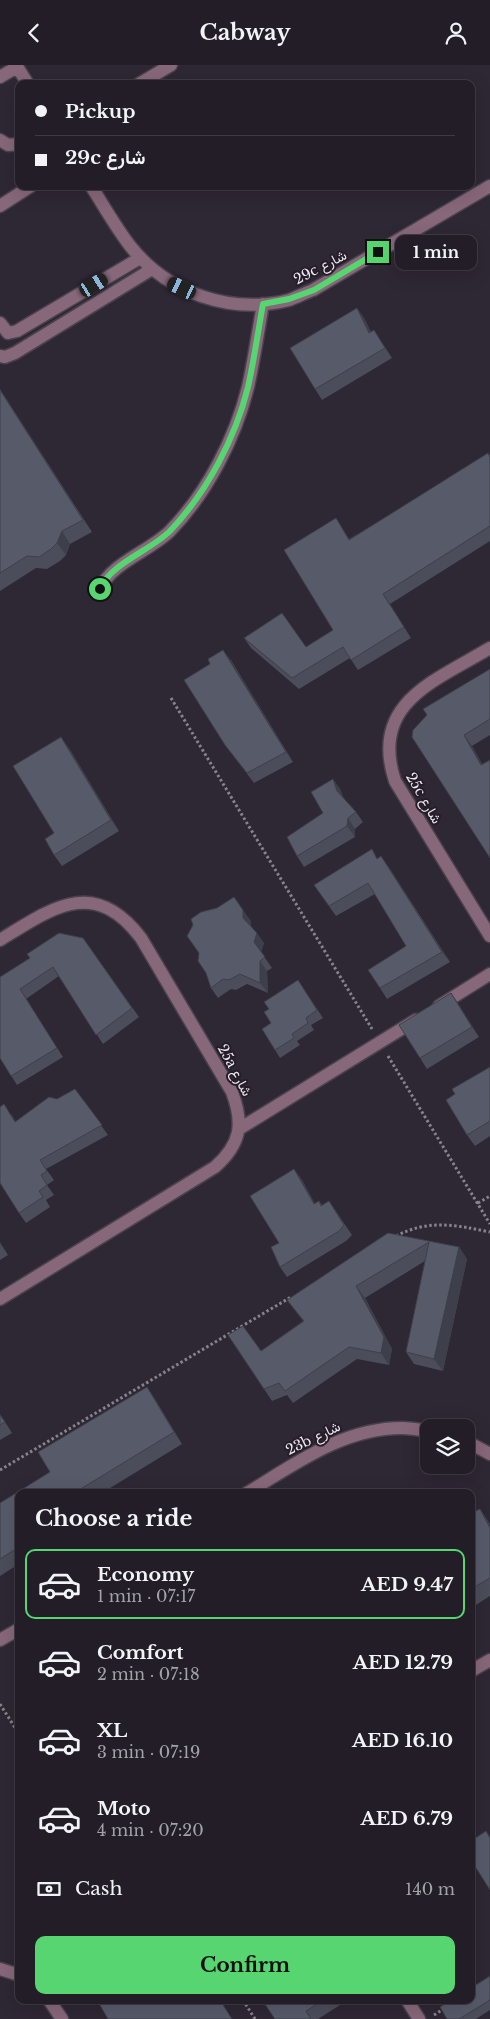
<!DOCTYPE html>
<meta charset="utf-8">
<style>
:root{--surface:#221d27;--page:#2e2a33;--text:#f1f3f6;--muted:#a2a2a7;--line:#3f3b44;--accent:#57d570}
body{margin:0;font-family:"Libre Baskerville",Vazirmatn,serif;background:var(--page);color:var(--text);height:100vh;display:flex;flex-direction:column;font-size:19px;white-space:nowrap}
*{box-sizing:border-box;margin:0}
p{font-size:16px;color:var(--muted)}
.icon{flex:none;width:28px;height:28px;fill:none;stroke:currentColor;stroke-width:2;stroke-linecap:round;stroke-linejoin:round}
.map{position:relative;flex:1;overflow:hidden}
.drawer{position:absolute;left:15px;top:1424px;width:460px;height:515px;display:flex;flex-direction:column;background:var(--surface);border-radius:10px;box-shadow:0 5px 20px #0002,0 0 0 1px var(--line)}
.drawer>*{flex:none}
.top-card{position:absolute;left:15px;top:15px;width:460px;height:110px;border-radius:10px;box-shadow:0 5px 20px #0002,0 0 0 1px var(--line);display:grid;align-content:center;height:110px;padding:0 20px;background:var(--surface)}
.controls{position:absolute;left:420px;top:1354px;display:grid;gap:10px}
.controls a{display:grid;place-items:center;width:55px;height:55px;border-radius:10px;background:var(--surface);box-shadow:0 5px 20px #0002,0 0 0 1px var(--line);font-size:25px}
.end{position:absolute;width:22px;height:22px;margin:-11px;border:6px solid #57d570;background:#111;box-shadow:0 0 0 2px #111}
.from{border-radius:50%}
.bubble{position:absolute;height:35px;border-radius:10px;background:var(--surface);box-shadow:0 5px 20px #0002,0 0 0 1px var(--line);font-size:16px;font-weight:700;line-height:35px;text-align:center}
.car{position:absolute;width:15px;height:30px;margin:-15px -8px;border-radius:6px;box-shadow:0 0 4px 1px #0007;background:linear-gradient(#222 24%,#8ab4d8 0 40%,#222 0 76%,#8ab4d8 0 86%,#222 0)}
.top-card b{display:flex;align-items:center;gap:18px;height:48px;font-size:19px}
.top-card b+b{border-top:1px solid var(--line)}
.top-card i{width:12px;height:12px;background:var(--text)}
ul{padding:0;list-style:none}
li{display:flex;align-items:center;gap:15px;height:70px;margin:0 10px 8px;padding:0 10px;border:2px solid transparent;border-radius:10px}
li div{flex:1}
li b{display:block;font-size:19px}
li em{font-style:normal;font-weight:700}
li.on{border-color:var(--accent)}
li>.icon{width:45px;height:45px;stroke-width:1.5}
h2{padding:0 20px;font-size:22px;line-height:60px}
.pay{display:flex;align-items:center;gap:12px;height:55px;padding:0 20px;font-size:19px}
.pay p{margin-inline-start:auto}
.primary-button{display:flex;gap:10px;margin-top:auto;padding:10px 20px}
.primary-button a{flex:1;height:58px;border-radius:10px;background:var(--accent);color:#111;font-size:20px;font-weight:700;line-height:58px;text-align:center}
header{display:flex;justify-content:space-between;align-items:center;height:65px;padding:0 20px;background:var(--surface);font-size:22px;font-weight:700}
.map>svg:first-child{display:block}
</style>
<header><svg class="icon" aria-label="back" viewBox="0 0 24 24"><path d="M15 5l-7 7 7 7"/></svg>Cabway<svg class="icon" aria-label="person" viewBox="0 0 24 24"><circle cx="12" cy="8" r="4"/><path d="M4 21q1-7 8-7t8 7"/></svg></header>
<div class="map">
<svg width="490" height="1954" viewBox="0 0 490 1954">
<rect width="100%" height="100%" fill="#2e2734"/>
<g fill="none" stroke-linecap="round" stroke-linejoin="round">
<defs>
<path id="minor" d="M16 0 28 19
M0 12 17 2
M139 19 171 0
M0 75 8 80 19 79
M91 121C104 141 116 163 131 182 168 228 231 250 289 235 297 232 305 228 313 225L490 121
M0 141 31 121
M0 258 8 268 17 266 140 193
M0 291 5 292 15 288 152 204
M100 524C111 498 150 486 170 466 207 428 235 374 248 322 254 295 258 267 263 239
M490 583C435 616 369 638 395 716L490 871
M0 875C52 843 94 811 141 873L232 1027C244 1059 241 1079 215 1102L0 1234
M439 941 490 909
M239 1064 416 955
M466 1376 490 1389
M247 1428C295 1399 343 1363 402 1363 411 1363 420 1365 429 1366
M0 1575 19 1564
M471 1606 490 1595
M0 1904 19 1910
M49 1935 62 1954
M407 1935 419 1954"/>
</defs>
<use href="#minor" stroke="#49424e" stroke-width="15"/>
<path stroke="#88828d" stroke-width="3" stroke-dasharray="2.5 2.5" stroke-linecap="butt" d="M171 633 372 964
M388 991 490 1159
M478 1138 490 1131
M396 1171C429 1154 455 1160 490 1167
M0 1405 291 1232
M0 1639 19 1669
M243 1935 255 1954
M434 1950 445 1943"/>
<use href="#minor" stroke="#87677a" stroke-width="12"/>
</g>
<path fill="#4b4d5a" d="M357 243 364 253 371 267 381 276 392 293 322 335 315 324Z
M0 324 92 467 70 479 66 490 60 496 47 504 36 503 0 526Z
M490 391V476L390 539 411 573 358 605 350 593 299 624 251 583 244 573 306 582 333 565 336 453 349 474Z
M231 595 293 697 254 718 225 680Z
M490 604V670L472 681 482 699 490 793 412 672Z
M69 683 119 766 62 801 54 790V768Z
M333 714 340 724 343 732 356 747 363 757 355 764V772L304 802 297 791 323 748Z
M378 793 388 801 450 897 387 934 380 923 406 881 375 829 336 851 314 820Z
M251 856V861L264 878 261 887 272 903 267 906 268 928 247 919 236 925 231 924 218 933 211 923Z
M83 873 139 952 103 979 59 911 26 934 63 992 17 1020 0 993 30 893Z
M298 915 323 953 311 960 314 965 297 976 300 980 280 993 275 985 269 944Z
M451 928 479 972 427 1004 420 993Z
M490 1002V1071L475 1081 467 1070 455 1029Z
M75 1024 108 1070 46 1104 54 1115 47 1120 54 1130 46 1135 50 1142 26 1158 19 1148 11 1049 16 1057Z
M294 1104 302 1115 315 1139 319 1136 322 1140 329 1136 352 1170 346 1176 287 1212 280 1202 279 1178Z
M388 1168 459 1182 467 1194 443 1306 414 1299 406 1287 425 1196 365 1233 392 1284 389 1300 357 1294 293 1338 287 1330 272 1336 228 1270 261 1286 303 1256 287 1235Z
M0 1177 8 1190 0 1195Z
M147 1322 155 1334 182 1379 102 1428H19V1499L0 1511V1438L50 1407Z
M0 1349 12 1368 0 1375Z
M480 1444 490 1459V1531L471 1543V1448Z
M490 1911V1945L476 1954H447Z
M262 1935H348L318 1954H275Z"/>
<path fill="#3d3f4a" d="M357 243 364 253 377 278 369 268Z
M0 324 92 467 0 325Z
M62 466 70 479 66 490 57 478Z
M383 529 390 539 411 573Z
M223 585 231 595 293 697 286 687Z
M464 670 472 681 489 711 481 700Z
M61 672 69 683 119 766 111 755Z
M333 714 340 724 344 736 337 726Z
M348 753 355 764V772L347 761Z
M381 791 388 801 450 897 442 887Z
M243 845 251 856V863L243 853Z
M257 868 264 878 261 888 254 877Z
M260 896 267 906 268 928 260 918Z
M451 928 458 938 479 972 472 962Z
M294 1104 302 1115 321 1150 314 1139Z
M0 1177 8 1190 0 1179Z
M459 1182 467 1194 443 1306 434 1294Z
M356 1221 365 1233 392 1284 389 1300 381 1288Z
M147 1322 155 1334 182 1379 174 1367Z
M480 1444 490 1459V1463Z"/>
<path fill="#575a69" stroke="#3d3f4a" d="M357 243 369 268 374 265 385 283 315 324 290 283Z
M0 325 83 455 62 466 57 478 51 484 39 492 27 491 0 508Z
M488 388 490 392V461L383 529 404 562 351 595 343 582 292 613 244 573 282 548 306 582 333 565 284 485 336 453 349 475Z
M223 585 286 687 247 708 225 680 184 615 210 599 208 594Z
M490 604V654L464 670 481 700 490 695V793L412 672 413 665 427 650 423 644Z
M61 672 111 755 54 790 45 774 54 768 13 701Z
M333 714 337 726 356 747 348 753 347 761 297 791 287 772 323 748 311 727Z
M372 784 377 794 381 791 442 887 380 923 368 905 406 881 368 818 329 841 314 820Z
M234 832 243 845V853L257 868 254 877 265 892 260 896V918L240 909 229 915 223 914 211 923 206 908 198 896 199 888 187 871 193 860 191 854 201 847 217 843Z
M59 868 83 873 132 943 96 970 53 902 20 924 57 983 11 1011 0 993V912L30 893 27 889Z
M298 915 317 945 306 953 308 958 292 969 294 973 275 985 262 964 271 958 264 947 269 944 264 937Z
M451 928 472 962 420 993 399 960Z
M490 1002V1056L467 1070 446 1035 455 1029 452 1024Z
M75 1024 102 1060 40 1095 47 1106 41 1110 47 1120 39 1126 43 1132 19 1148 0 1118V1042L4 1039 15 1057 49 1032 57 1034Z
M294 1104 314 1139 319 1136 321 1141 329 1136 344 1160 339 1166 280 1202 271 1182 279 1178 250 1131Z
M388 1168 459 1182 434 1294 406 1287 429 1177 356 1221 384 1272 381 1288 349 1282 285 1326 279 1318 264 1324 228 1270 243 1261 261 1286 304 1256 287 1235Z
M147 1322 174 1367 74 1428H19V1482L0 1494V1438L50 1407 38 1387Z
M0 1350 5 1357 0 1360Z
M480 1444 490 1463V1513L471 1524V1448Z
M486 1766 490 1773V1825L471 1795V1776Z
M490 1911V1935L459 1954H447L440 1942 451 1935H471V1923Z
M97 1935H220L232 1954H108Z
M262 1935H324L306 1946 311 1954H275Z"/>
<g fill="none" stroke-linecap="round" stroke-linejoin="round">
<path stroke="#57d570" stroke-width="6" d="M100 524C111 498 150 486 170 466 207 427 235 374 248 322 254 295 258 267 263 239L289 234 314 225 378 187"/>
</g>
<g text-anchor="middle" stroke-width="4" stroke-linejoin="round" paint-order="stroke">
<g font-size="14" fill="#ece7f0" stroke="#251e2a">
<text transform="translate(320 202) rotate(-28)" y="5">29c شارع</text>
<text transform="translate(424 733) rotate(60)" y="5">25c شارع</text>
<text transform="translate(235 1005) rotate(62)" y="5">25a شارع</text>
<text transform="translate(313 1373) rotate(-26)" y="5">23b شارع</text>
</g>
</g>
</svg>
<div class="controls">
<a><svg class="icon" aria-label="layers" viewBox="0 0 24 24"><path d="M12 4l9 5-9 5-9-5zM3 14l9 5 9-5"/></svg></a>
</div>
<i class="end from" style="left:100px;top:524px"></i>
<i class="end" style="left:378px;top:187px"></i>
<div class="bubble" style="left:395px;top:170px;width:82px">1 min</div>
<i class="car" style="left:94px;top:220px;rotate:59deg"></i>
<i class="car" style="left:182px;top:223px;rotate:296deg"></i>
<div class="top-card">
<b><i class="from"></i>Pickup</b>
<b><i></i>29c شارع</b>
</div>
<section class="drawer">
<h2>Choose a ride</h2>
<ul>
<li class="on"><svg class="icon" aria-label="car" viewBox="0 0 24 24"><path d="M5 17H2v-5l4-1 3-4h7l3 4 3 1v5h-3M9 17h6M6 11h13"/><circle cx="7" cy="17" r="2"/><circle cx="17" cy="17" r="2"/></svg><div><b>Economy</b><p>1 min · 07:17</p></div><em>AED 9.47</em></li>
<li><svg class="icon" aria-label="car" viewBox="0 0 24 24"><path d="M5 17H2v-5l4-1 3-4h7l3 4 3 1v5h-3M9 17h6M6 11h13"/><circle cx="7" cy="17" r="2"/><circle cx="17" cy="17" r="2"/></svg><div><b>Comfort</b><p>2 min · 07:18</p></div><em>AED 12.79</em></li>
<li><svg class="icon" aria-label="car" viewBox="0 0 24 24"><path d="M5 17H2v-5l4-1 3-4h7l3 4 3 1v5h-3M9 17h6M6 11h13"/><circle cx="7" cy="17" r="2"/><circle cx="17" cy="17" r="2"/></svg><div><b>XL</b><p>3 min · 07:19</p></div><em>AED 16.10</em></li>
<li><svg class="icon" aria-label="car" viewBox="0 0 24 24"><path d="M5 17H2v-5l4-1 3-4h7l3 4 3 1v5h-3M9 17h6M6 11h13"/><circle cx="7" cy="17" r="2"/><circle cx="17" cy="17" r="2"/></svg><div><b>Moto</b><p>4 min · 07:20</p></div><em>AED 6.79</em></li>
</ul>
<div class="pay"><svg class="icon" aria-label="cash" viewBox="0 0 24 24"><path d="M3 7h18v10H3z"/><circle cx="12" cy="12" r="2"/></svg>Cash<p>140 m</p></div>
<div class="primary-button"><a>Confirm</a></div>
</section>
</div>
